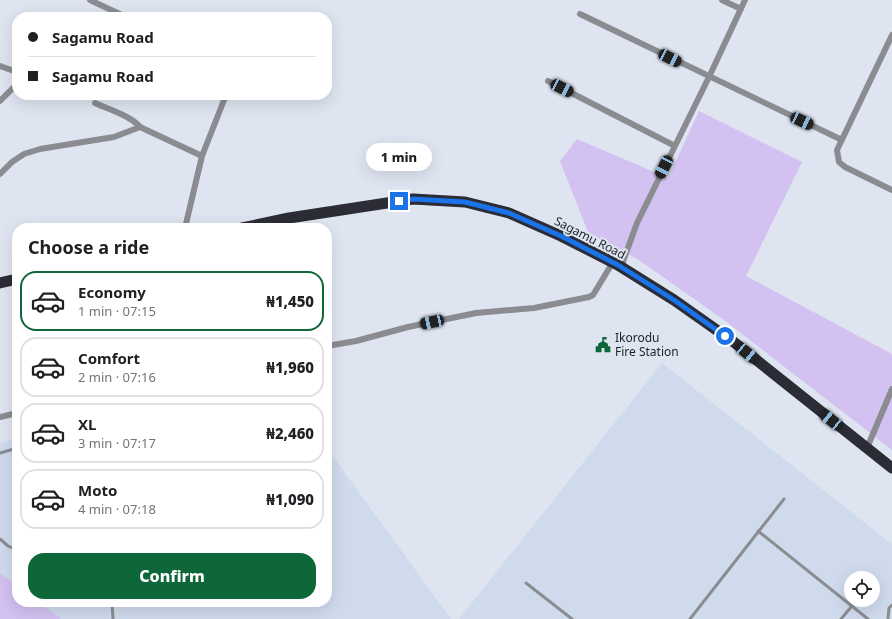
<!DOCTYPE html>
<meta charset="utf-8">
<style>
:root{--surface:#fff;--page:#f2f2f2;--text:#202124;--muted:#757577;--line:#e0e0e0;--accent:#0e6739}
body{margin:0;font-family:"Noto Sans",sans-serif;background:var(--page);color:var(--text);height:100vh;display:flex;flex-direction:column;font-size:15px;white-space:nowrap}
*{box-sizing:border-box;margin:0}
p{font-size:13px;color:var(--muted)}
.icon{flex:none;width:22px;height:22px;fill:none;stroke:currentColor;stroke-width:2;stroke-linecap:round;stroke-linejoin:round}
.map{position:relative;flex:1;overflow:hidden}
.sheet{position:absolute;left:12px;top:223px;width:320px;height:384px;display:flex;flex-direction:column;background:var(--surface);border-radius:16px;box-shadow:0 4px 16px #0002}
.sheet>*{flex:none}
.top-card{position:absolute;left:12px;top:12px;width:320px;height:88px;border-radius:16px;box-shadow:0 4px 16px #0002;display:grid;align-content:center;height:88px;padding:0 16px;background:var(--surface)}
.buttons{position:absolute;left:844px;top:571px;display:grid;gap:8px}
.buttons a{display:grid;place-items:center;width:36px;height:36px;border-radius:50%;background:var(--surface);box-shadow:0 4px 16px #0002;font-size:20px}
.end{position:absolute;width:18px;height:18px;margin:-9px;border:5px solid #1a73e8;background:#fff;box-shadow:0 0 0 2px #fff}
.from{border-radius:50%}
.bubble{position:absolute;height:28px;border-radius:14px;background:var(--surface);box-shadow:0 4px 16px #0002;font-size:13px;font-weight:800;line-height:28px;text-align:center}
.car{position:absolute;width:12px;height:24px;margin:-12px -6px;border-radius:5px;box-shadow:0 0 3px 1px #0007;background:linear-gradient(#222 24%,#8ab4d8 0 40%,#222 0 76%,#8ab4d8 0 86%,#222 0)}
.top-card b{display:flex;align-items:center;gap:14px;height:38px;font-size:15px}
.top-card b+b{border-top:1px solid var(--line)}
.top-card i{width:10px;height:10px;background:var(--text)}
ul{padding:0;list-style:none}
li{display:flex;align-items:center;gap:12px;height:60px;margin:0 8px 6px;padding:0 8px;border:2px solid var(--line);border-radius:16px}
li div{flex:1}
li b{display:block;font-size:15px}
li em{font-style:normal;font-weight:800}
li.active{border-color:var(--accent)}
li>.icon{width:36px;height:36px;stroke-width:1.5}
h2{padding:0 16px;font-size:18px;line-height:48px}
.button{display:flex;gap:8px;margin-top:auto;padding:8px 16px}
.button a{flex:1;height:46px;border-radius:16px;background:var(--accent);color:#fff;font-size:16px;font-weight:800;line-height:46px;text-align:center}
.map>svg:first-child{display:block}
</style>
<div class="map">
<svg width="892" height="619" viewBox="0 0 892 619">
<rect width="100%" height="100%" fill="#dee5f1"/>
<path fill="#cfdbed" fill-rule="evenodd" d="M662 363 892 544V619H459ZM851 578H873V600H851Z
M17 439V586L0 573V443Z
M327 448 451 619H61L38 602H327Z"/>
<path fill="#d2c1f1" d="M699 111 802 162 746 276 892 354V450L724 320 639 260 588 232 560 161 577 139 668 178Z
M0 573 17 586V602H38L61 619H0Z"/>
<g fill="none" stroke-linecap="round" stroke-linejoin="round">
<path stroke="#8b8c91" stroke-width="3" d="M0 453 17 448
M758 531 868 619
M0 539 8 546 17 550
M526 583 572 619
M112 602 113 619
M690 619 784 499
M841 619 852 606
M888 619 889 608 892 605"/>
<path stroke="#8b8c91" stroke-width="6" d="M90 0 126 17
M722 0 741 9
M580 14 842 140
M892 35 837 150 839 162 845 167 892 190
M0 66 17 72
M548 81 675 146
M0 101 17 84
M95 103C108 109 131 116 140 127
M0 174 12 162 24 154 40 149 114 137 140 127 202 156
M289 218 291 228
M185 228 202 156 226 95
M621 267 637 223 709 77 745 0
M327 346 356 341 408 327 476 313 534 308 589 297 593 295 613 262
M0 417 17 413
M867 448 892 389"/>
<path stroke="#2b2c36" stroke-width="11" d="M242 228 289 218 413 199 465 202 509 213 561 236 618 265 674 300 735 343 892 468
M0 283 17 279"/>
</g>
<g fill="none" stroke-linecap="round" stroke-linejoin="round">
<path stroke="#1a73e8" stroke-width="5" d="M399 201 413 199 465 202 509 213 561 236 618 265 674 300 725 336"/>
</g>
<defs>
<symbol id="civic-bare" viewBox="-9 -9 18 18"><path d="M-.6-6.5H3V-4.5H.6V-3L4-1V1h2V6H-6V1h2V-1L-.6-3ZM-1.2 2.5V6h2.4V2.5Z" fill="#0e6739" stroke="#dee5f1" stroke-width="2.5" paint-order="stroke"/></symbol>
</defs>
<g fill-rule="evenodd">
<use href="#civic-bare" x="592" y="334" width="22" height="22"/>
</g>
<g text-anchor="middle" stroke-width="4" stroke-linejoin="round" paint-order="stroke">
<g font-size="12" fill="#1e2125" stroke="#dee5f1">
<text transform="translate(590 238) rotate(27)" y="4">Sagamu Road</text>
</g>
<g font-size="12" fill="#1e2125" stroke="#dee5f1" text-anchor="start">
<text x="615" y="342">Ikorodu<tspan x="615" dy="14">Fire Station</tspan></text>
</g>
</g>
</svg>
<div class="buttons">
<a><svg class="icon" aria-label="locate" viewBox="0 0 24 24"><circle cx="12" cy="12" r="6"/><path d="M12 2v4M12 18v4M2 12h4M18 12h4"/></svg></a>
</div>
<i class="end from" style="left:725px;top:336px"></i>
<i class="end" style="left:399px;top:201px"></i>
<div class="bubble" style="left:366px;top:143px;width:66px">1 min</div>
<i class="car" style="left:670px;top:58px;rotate:116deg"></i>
<i class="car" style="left:562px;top:88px;rotate:117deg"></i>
<i class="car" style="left:802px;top:121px;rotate:115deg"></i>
<i class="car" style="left:664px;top:167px;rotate:207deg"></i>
<i class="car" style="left:432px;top:322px;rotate:258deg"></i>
<i class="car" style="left:747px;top:353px;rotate:129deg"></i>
<i class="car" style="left:831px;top:420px;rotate:309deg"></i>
<div class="top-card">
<b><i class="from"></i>Sagamu Road</b>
<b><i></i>Sagamu Road</b>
</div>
<section class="sheet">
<h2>Choose a ride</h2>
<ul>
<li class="active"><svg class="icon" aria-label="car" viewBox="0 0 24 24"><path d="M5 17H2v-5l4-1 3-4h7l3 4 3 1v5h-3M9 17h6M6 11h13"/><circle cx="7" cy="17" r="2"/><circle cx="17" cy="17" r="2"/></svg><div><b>Economy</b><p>1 min · 07:15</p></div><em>₦1,450</em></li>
<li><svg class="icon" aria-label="car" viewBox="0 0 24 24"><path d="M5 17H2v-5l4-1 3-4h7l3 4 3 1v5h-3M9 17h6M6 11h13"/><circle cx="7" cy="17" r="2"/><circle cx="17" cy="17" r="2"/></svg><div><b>Comfort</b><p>2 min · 07:16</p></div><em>₦1,960</em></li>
<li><svg class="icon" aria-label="car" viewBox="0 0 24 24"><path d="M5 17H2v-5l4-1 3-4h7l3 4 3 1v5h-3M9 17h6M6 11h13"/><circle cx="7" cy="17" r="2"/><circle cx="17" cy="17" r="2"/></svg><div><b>XL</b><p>3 min · 07:17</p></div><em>₦2,460</em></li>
<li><svg class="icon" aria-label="car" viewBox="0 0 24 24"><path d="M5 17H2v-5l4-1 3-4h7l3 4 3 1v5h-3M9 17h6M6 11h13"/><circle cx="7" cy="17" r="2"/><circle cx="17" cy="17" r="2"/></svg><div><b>Moto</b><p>4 min · 07:18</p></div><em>₦1,090</em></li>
</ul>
<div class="button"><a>Confirm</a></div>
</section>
</div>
